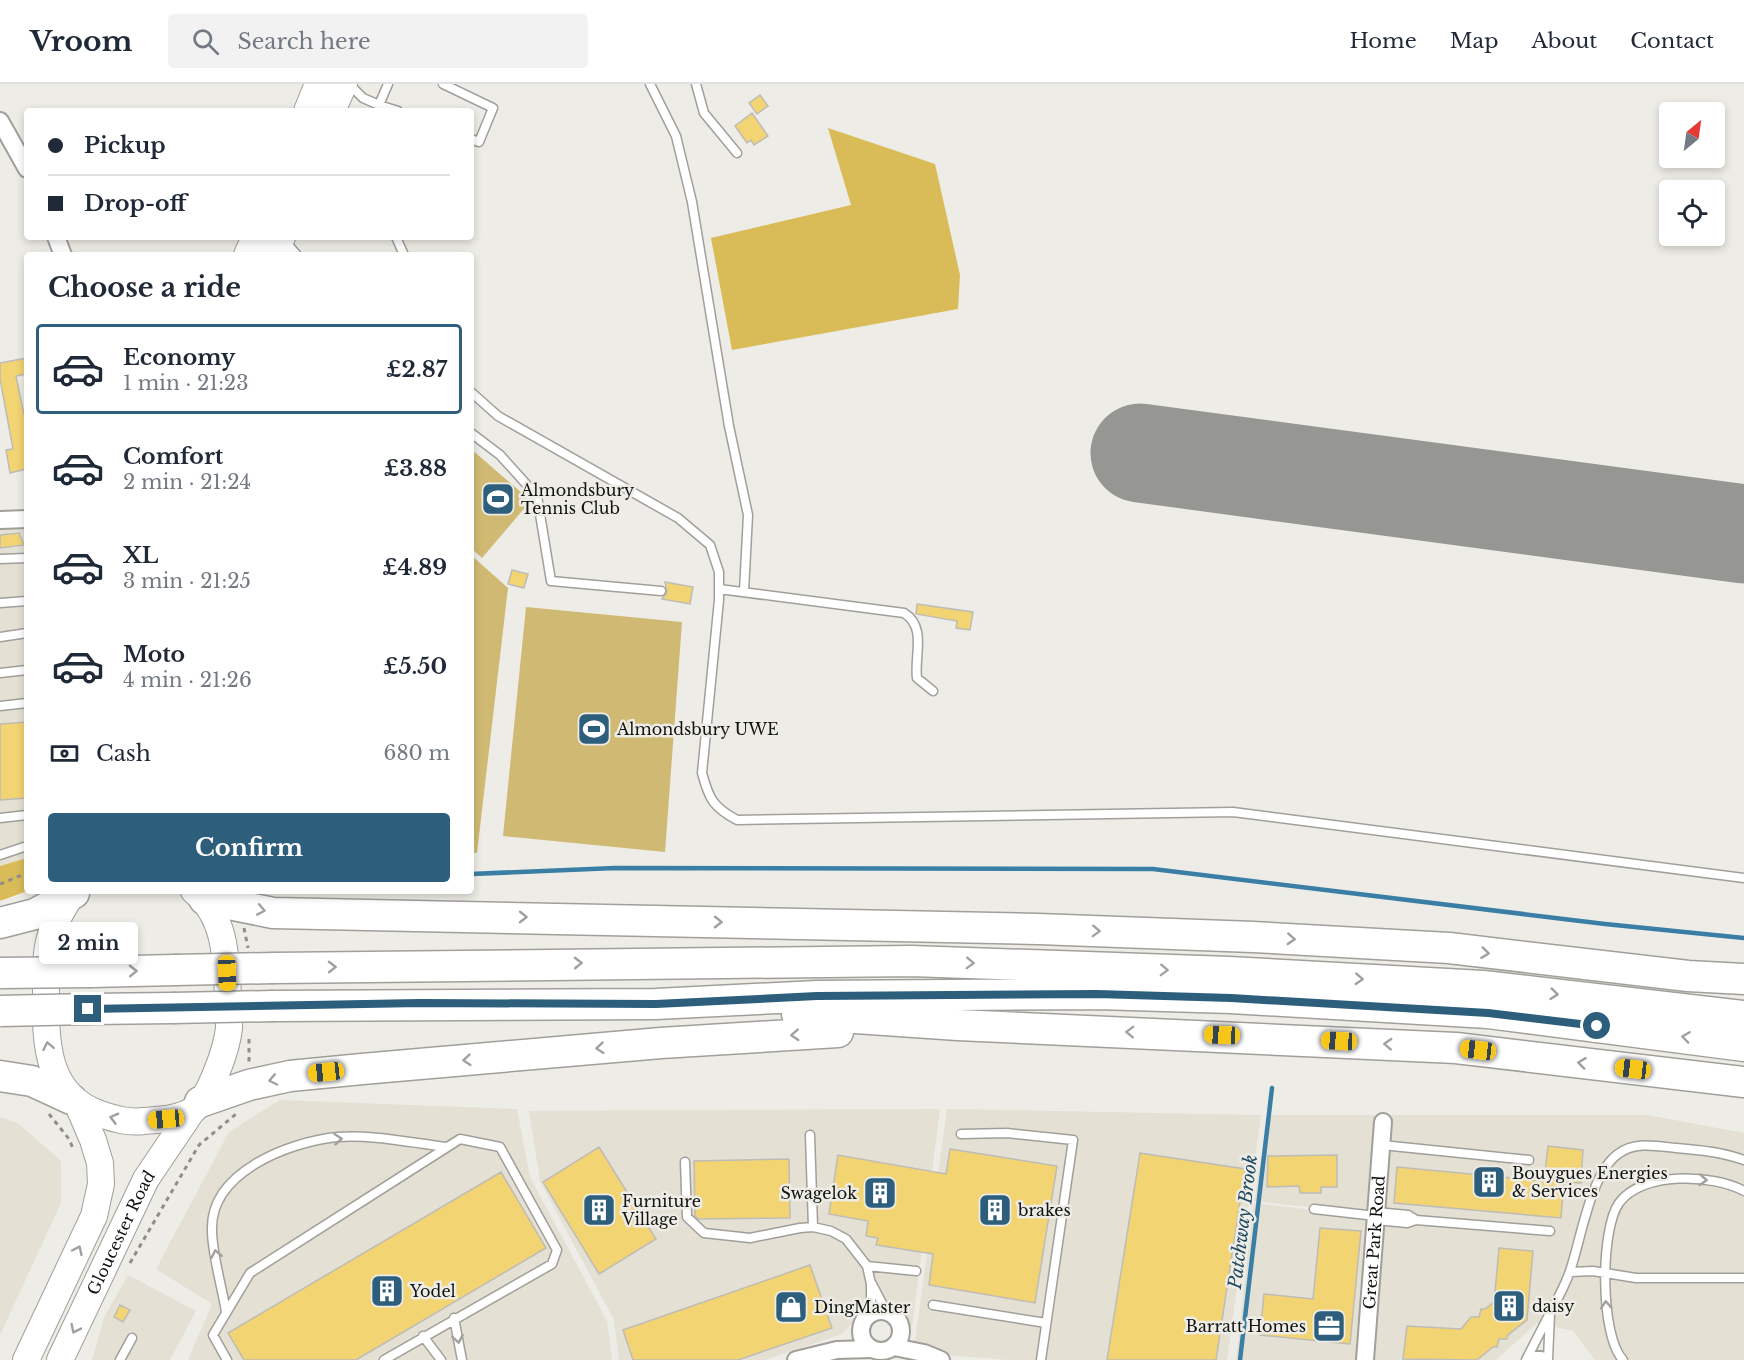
<!DOCTYPE html>
<meta charset="utf-8">
<style>
:root{--surface:#fff;--page:#f2f2f3;--text:#1f2937;--muted:#747a83;--line:#e0e1e3;--accent:#2d5e7c}
body{margin:0;font-family:"Libre Baskerville",serif;background:var(--page);color:var(--text);height:100vh;display:flex;flex-direction:column;font-size:22px;white-space:nowrap}
*{box-sizing:border-box;margin:0}
p{font-size:20px;color:var(--muted)}
.icon{flex:none;width:33px;height:33px;fill:none;stroke:currentColor;stroke-width:2;stroke-linecap:round;stroke-linejoin:round}
.map{position:relative;flex:1;overflow:hidden}
.panel{position:absolute;left:24px;top:168px;width:450px;height:642px;display:flex;flex-direction:column;background:var(--surface);border-radius:6px;box-shadow:0 3px 9px #0003}
.panel>*{flex:none}
.guide{position:absolute;left:24px;top:24px;width:450px;height:132px;border-radius:6px;box-shadow:0 3px 9px #0003;display:grid;align-content:center;height:132px;padding:0 24px;background:var(--surface)}
.needle{width:39px;rotate:29deg}
.controls{position:absolute;left:1659px;top:18px;display:grid;gap:12px}
.controls a{display:grid;place-items:center;width:66px;height:66px;border-radius:6px;background:var(--surface);box-shadow:0 3px 9px #0003;font-size:30px}
.end{position:absolute;width:27px;height:27px;margin:-14px;border:8px solid #2d5e7c;background:#fff;box-shadow:0 0 0 3px #fff}
.from{border-radius:50%}
.bubble{position:absolute;height:42px;border-radius:6px;background:var(--surface);box-shadow:0 3px 9px #0003;font-size:20px;font-weight:800;line-height:42px;text-align:center}
.car{position:absolute;width:18px;height:36px;margin:-18px -9px;border-radius:8px;box-shadow:0 0 4px 2px #0007;background:linear-gradient(#f5c518 24%,#345 0 40%,#f5c518 0 76%,#345 0 86%,#f5c518 0)}
.guide b{display:flex;align-items:center;gap:21px;height:57px;font-size:22px}
.guide b+b{border-top:2px solid var(--line)}
.guide i{width:15px;height:15px;background:var(--text)}
ul{padding:0;list-style:none}
li{display:flex;align-items:center;gap:18px;height:90px;margin:0 12px 9px;padding:0 12px;border:3px solid transparent;border-radius:6px}
li div{flex:1}
li b{display:block;font-size:22px}
li em{font-style:normal;font-weight:800}
li.on{border-color:var(--accent)}
li>.icon{width:54px;height:54px;stroke-width:1.5}
h2{padding:0 24px;font-size:27px;line-height:72px}
.pay{display:flex;align-items:center;gap:15px;height:66px;padding:0 24px;font-size:22px}
.pay p{margin-inline-start:auto}
.primary-button{display:flex;gap:12px;margin-top:auto;padding:12px 24px}
.primary-button a{flex:1;height:69px;border-radius:6px;background:var(--accent);color:#fff;font-size:24px;font-weight:800;line-height:69px;text-align:center}
header{display:flex;align-items:center;gap:36px;box-sizing:border-box;height:84px;padding:0 30px;background:var(--surface);border-bottom:2px solid var(--line)}
header strong{font-size:28px}
nav{display:flex;gap:33px;margin-inline-start:auto;font-size:21px}
.search{width:420px;height:54px;background:var(--page);display:flex;align-items:center;gap:15px;box-sizing:border-box;padding:0 21px;border-radius:6px;color:var(--muted);font-size:22px}
.map>svg:first-child{display:block}
</style>
<header>
<strong>Vroom</strong>
<div class="search"><svg class="icon" aria-label="search" viewBox="0 0 24 24"><circle cx="10" cy="10" r="6"/><path d="M15 15l6 6"/></svg>Search here</div>
<nav><a>Home</a><a>Map</a><a>About</a><a>Contact</a></nav>
</header>
<div class="map">
<svg width="1744" height="1276" viewBox="0 0 1744 1276">
<rect width="100%" height="100%" fill="#edece6"/>
<path fill="#e4e0d4" d="M0 445H27V774L0 782Z
M280 1016 517 1025 530 1093 607 1237 612 1276H188L212 1220 156 1185 229 1048Z
M940 1025 912 1243 904 1229 893 1219 874 1216 842 1250 765 1276H619L614 1236 540 1097 529 1027Z
M947 1025 1261 1031 1227 1276H1008L947 1271 915 1257Z
M1268 1031H1648L1744 1049V1276H1595L1573 1247 1537 1239 1496 1276H1365L1378 1131 1254 1117Z
M0 1033 19 1040 61 1077V1119L0 1251Z
M1253 1119 1374 1133 1361 1276H1236Z
M128 1191 196 1227 170 1276H92L104 1234Z"/>
<path fill="#d0ba73" d="M471 365 523 410 528 420 482 474 471 464Z
M471 471 508 504 477 769 471 768Z
M526 523 682 538 665 768 503 752Z"/>
<path fill="#d9bb58" d="M828 44 935 80 960 191 958 225 732 266 711 154 851 121Z
M27 774V807L0 817V782Z"/>
<g fill="none" stroke-linecap="round" stroke-linejoin="round">
<path stroke="#3a7ea5" stroke-width="4.5" d="M471 790 615 784 1153 785 1605 840 1744 854
M1240 1276 1272 1004"/>
<path stroke="#969692" stroke-width="99" d="M1140 369 1744 450"/>
</g>
<path fill="#f3d472" stroke="#bebcb7" stroke-width="1.5" d="M760 11 768 22 757 30 749 19Z
M752 29 768 52 754 61 751 56 747 59 735 42Z
M27 274V290L16 292 24 330 27 329V385L10 389 6 366 13 365 0 295V279Z
M19 449 24 461 0 464V451Z
M512 486 528 490 524 504 508 500Z
M665 498 693 503 690 520 662 515 667 508Z
M917 520 973 528 970 546 956 544 957 537 916 530Z
M27 638V714L0 716V640Z
M1548 1062 1583 1066 1581 1099 1564 1098 1561 1134 1394 1119 1397 1083 1544 1097Z
M599 1063 656 1155 599 1190 543 1098Z
M950 1065 1057 1082 1035 1219 929 1201 933 1170 876 1161 878 1154 866 1152 868 1137 829 1130 838 1071 946 1090Z
M1140 1069 1245 1085 1216 1276H1107Z
M1337 1071V1103H1321V1109H1300L1299 1102 1267 1103 1268 1072Z
M789 1075 790 1134 699 1135 695 1132 694 1077Z
M501 1088 546 1164 356 1276H244L228 1249Z
M1320 1144 1361 1147 1350 1260 1260 1251 1264 1210 1313 1215Z
M1499 1164 1533 1167 1527 1236 1508 1251 1507 1255H1499L1497 1263H1493L1477 1276 1403 1275 1407 1242 1461 1245 1471 1233H1479L1481 1225H1485L1494 1218Z
M810 1181 832 1244 738 1276H633L623 1246Z
M120 1221 130 1226 123 1238 114 1233Z"/>
<g fill="none" stroke-linecap="round" stroke-linejoin="round">
<defs>
<path id="lane" d="M349 0 363 14 379 21 388 0
M443 0 493 24 479 58 471 55
M650 0 676 52 692 118 729 342 748 431 744 507
M696 0 704 29 737 69
M379 21 398 27
M396 153 404 171
M284 156 297 171
M471 308 498 332 678 434 710 461 719 488V516L702 689C709 715 713 723 737 736L1233 728 1744 794
M471 349 500 371 537 412 551 497 661 507
M0 475 27 474
M719 505 904 529C927 543 914 572 917 594L933 607
M0 519 27 517
M0 553 27 549
M0 589 27 586
M0 622 27 619
M0 734 27 731
M0 771 27 762
M961 1050 1007 1049 1073 1056 1041 1276
M810 1051 813 1143
M1382 1061 1529 1076
M685 1078 687 1133 704 1149 750 1154 800 1144 813 1143 831 1147 846 1155 867 1182 871 1200V1229
M1314 1125 1376 1132
M1376 1136 1407 1139 1416 1136 1408 1131 1376 1128
M1416 1136 1550 1147
M867 1182 916 1187
M1570 1188 1593 1187 1636 1194H1744
M872 1200 886 1227
M933 1221 1046 1239
M226 1228C222 1202 212 1171 212 1146 210 1088 289 1058 337 1053 372 1050 412 1059 447 1063
M1550 1229C1557 1216 1565 1202 1570 1187 1581 1156 1590 1090 1618 1070 1635 1057 1657 1062 1676 1064 1699 1066 1722 1068 1744 1076
M454 1234 462 1276
M423 1252 441 1276
M120 1276 132 1254
M227 1276 213 1251 250 1189 460 1055 500 1063 557 1166 552 1180 384 1276
M1526 1276 1550 1229 1548 1276
M1623 1276C1600 1252 1600 1146 1619 1119 1642 1087 1713 1090 1744 1107"/>
<g id="street">
<path d="M0 37 27 85"/>
<path d="M56 153 63 171"/>
<path d="M0 436 27 435"/>
<circle cx="881" cy="1247" r="20"/>
<path d="M894 1263 924 1269 941 1276"/>
<path d="M796 1276 837 1266 872 1265"/>
<path id="s1" d="M1365 1276 1383 1038"/>
<path d="M1531 1276H1541"/>
</g>
<g id="primary">
<path d="M307 27 318 0"/>
<path d="M332 27 344 0"/>
<path d="M247 171 255 153"/>
<path d="M275 171 282 153"/>
<path d="M73 809C45 850 46 864 46 912 45 959 47 1012 100 1030 115 1035 128 1039 144 1037 159 1036 180 1035 193 1026 210 1014 227 964 229 944 229 933 228 922 228 912 226 874 226 833 194 807"/>
<path d="M26 1276 94 1132 101 1100 100 1079 93 1056 78 1021"/>
<path id="s2" d="M60 1276 146 1095 192 1027"/>
</g>
<path id="highway" d="M204 815 273 829 1038 845 1253 853 1449 864 1688 892 1744 895
M0 839 35 830 74 809
M274 884 911 877 1229 888 1483 902 1744 932
M91 888 175 886
M273 922 656 920 817 912 1097 910 1231 914 1488 929 1744 962
M89 925 173 924
M797 930 958 941 1456 964 1744 998
M0 992 32 997 71 1015
M200 1018 249 1001 290 992 362 985 661 959 838 948"/>
</defs>
<use href="#lane" stroke="#a19f9a" stroke-width="11"/>
<use href="#street" stroke="#a19f9a" stroke-width="20"/>
<use href="#primary" stroke="#a19f9a" stroke-width="28"/>
<use href="#highway" stroke="#a19f9a" stroke-width="33"/>
<path stroke="#8f8e8a" stroke-width="3" stroke-dasharray="4.5 4.5" stroke-linecap="butt" d="M0 800 27 789
M244 844 248 864
M249 955V978
M49 1030 69 1055 74 1067
M130 1179 199 1061 236 1030"/>
<use href="#lane" stroke="#fff" stroke-width="8"/>
<use href="#street" stroke="#fff" stroke-width="16"/>
<use href="#primary" stroke="#fff" stroke-width="26"/>
<use href="#highway" stroke="#fff" stroke-width="30"/>
<defs>
<path id="highway-bridge" d="M175 886 274 884
M0 889 91 888
M173 924 273 922
M0 927 89 925"/>
</defs>
<use href="#highway-bridge" stroke="#a19f9a" stroke-width="33" stroke-linecap="butt"/>
<use href="#highway-bridge" stroke="#fff" stroke-width="30"/>
</g>
<defs><path id="oneway-chevron" d="M-2-3.5L2.5 0L-2 3.5" fill="none" stroke-width="1.6" stroke-linecap="round" stroke-linejoin="round" transform="scale(1.5)"/></defs>
<g stroke="#a0a09f">
<use href="#oneway-chevron" transform="translate(261 826) rotate(11)"/>
<use href="#oneway-chevron" transform="translate(523 833) rotate(1)"/>
<use href="#oneway-chevron" transform="translate(718 838) rotate(1)"/>
<use href="#oneway-chevron" transform="translate(1096 847) rotate(2)"/>
<use href="#oneway-chevron" transform="translate(1291 855) rotate(3)"/>
<use href="#oneway-chevron" transform="translate(1485 869) rotate(7)"/>
<use href="#oneway-chevron" transform="translate(578 879) rotate(-1)"/>
<use href="#oneway-chevron" transform="translate(970 879) rotate(2)"/>
<use href="#oneway-chevron" transform="translate(332 883) rotate(-1)"/>
<use href="#oneway-chevron" transform="translate(1164 886) rotate(2)"/>
<use href="#oneway-chevron" transform="translate(133 887) rotate(-1)"/>
<use href="#oneway-chevron" transform="translate(1359 895) rotate(3)"/>
<use href="#oneway-chevron" transform="translate(1554 910) rotate(6)"/>
<use href="#oneway-chevron" transform="translate(1130 948) rotate(-178)"/>
<use href="#oneway-chevron" transform="translate(795 951) rotate(177)"/>
<use href="#oneway-chevron" transform="translate(1686 953) rotate(-172)"/>
<use href="#oneway-chevron" transform="translate(1388 960) rotate(-177)"/>
<use href="#oneway-chevron" transform="translate(48 962) rotate(-101)"/>
<use href="#oneway-chevron" transform="translate(600 964) rotate(175)"/>
<use href="#oneway-chevron" transform="translate(467 976) rotate(175)"/>
<use href="#oneway-chevron" transform="translate(1582 979) rotate(-173)"/>
<use href="#oneway-chevron" transform="translate(273 996) rotate(168)"/>
<use href="#oneway-chevron" transform="translate(114 1034) rotate(-165)"/>
<use href="#oneway-chevron" transform="translate(338 1055) rotate(-5)"/>
<use href="#oneway-chevron" transform="translate(1703 1096) rotate(4)"/>
<use href="#oneway-chevron" transform="translate(78 1166) rotate(-65)"/>
<use href="#oneway-chevron" transform="translate(216 1170) rotate(-101)"/>
<use href="#oneway-chevron" transform="translate(1606 1221) rotate(-94)"/>
<use href="#oneway-chevron" transform="translate(75 1245) rotate(116)"/>
<use href="#oneway-chevron" transform="translate(458 1255) rotate(80)"/>
</g>
<g fill="none" stroke-linecap="round" stroke-linejoin="round">
<path stroke="#2d5e7c" stroke-width="8" d="M88 925 420 919 656 920 817 912 1097 910 1231 914 1488 929 1597 942"/>
</g>
<defs>
<symbol id="stadium-square" viewBox="-11 -11 22 22"><rect x="-9" y="-9" width="18" height="18" rx="4" fill="#2d5e7c" stroke="#edece6"/><path d="M0-5a6.5 5 0 1 0 0 10a6.5 5 0 1 0 0-10ZM-3.5-1.8h7v3.6h-7Z" fill="#fff"/></symbol>
<symbol id="building-square" viewBox="-11 -11 22 22"><rect x="-9" y="-9" width="18" height="18" rx="4" fill="#2d5e7c" stroke="#edece6"/><path d="M-4-6H4V6H1V3H-1V6H-4ZM-2.5-4.3h1.7v1.8h-1.7ZM.8-4.3h1.7v1.8H.8ZM-2.5-1h1.7V.8h-1.7ZM.8-1h1.7V.8H.8Z" fill="#fff"/></symbol>
<symbol id="shop-square" viewBox="-11 -11 22 22"><rect x="-9" y="-9" width="18" height="18" rx="4" fill="#2d5e7c" stroke="#edece6"/><path d="M-5-2.5h2.3a2.7 3.5 0 0 1 5.4 0H5L5.5 6h-11ZM-1.5-2.5h3a1.5 2.3 0 0 0-3 0Z" fill="#fff"/></symbol>
<symbol id="office-square" viewBox="-11 -11 22 22"><rect x="-9" y="-9" width="18" height="18" rx="4" fill="#2d5e7c" stroke="#edece6"/><path d="M-6-3h4V-5.5h4V-3h4V5H-6ZM-1-4.5V-3h2v-1.5ZM-6 0V1H6V0Z" fill="#fff"/></symbol>
</defs>
<g fill-rule="evenodd">
<use href="#stadium-square" x="479" y="396" width="38" height="38"/>
<use href="#stadium-square" x="575" y="626" width="38" height="38"/>
<use href="#building-square" x="1470" y="1079" width="38" height="38"/>
<use href="#building-square" x="861" y="1090" width="38" height="38"/>
<use href="#building-square" x="580" y="1107" width="38" height="38"/>
<use href="#building-square" x="976" y="1107" width="38" height="38"/>
<use href="#building-square" x="368" y="1188" width="38" height="38"/>
<use href="#building-square" x="1490" y="1203" width="38" height="38"/>
<use href="#shop-square" x="772" y="1204" width="38" height="38"/>
<use href="#office-square" x="1310" y="1223" width="38" height="38"/>
</g>
<g text-anchor="middle" stroke-width="5" stroke-linejoin="round" paint-order="stroke">
<g font-size="16" fill="#121210" stroke="#edece6" text-anchor="start">
<text x="521" y="412">Almondsbury<tspan x="521" dy="18">Tennis Club</tspan></text>
<text x="617" y="651">Almondsbury UWE</text>
<text x="1512" y="1095">Bouygues Energies<tspan x="1512" dy="18">&amp; Services</tspan></text>
<text x="857" y="1115" text-anchor="end">Swagelok</text>
<text x="622" y="1123">Furniture<tspan x="622" dy="18">Village</tspan></text>
<text x="1018" y="1132">brakes</text>
<text x="410" y="1213">Yodel</text>
<text x="1532" y="1228">daisy</text>
<text x="814" y="1229">DingMaster</text>
<text x="1306" y="1248" text-anchor="end">Barratt Homes</text>
</g>
<g font-size="16" fill="#121210" stroke="#edece6">
<text dy="6" stroke="none"><textPath href="#s2" startOffset="141">Gloucester Road</textPath></text>
<text dy="6" stroke="none"><textPath href="#s1" startOffset="118">Great Park Road</textPath></text>
</g>
<g font-size="18" font-style="italic" fill="#214961" stroke="#edece6">
<text transform="translate(1243 1138) rotate(-83)" y="6">Patchway Brook</text>
</g>
</g>
</svg>
<div class="controls">
<a><svg class="needle" viewBox="-14 -14 28 28"><path d="M0-13l5 13h-10z" fill="#e53935"/><path d="M0 13l5-13h-10z" fill="#747a83"/></svg></a>
<a><svg class="icon" aria-label="locate" viewBox="0 0 24 24"><circle cx="12" cy="12" r="6"/><path d="M12 2v4M12 18v4M2 12h4M18 12h4"/></svg></a>
</div>
<i class="end from" style="left:1597px;top:942px"></i>
<i class="end" style="left:88px;top:925px"></i>
<div class="bubble" style="left:39px;top:838px;width:99px">2 min</div>
<i class="car" style="left:227px;top:889px;rotate:178deg"></i>
<i class="car" style="left:1222px;top:951px;rotate:272deg"></i>
<i class="car" style="left:1339px;top:957px;rotate:273deg"></i>
<i class="car" style="left:1478px;top:966px;rotate:277deg"></i>
<i class="car" style="left:1633px;top:985px;rotate:277deg"></i>
<i class="car" style="left:326px;top:988px;rotate:264deg"></i>
<i class="car" style="left:166px;top:1035px;rotate:265deg"></i>
<div class="guide">
<b><i class="from"></i>Pickup</b>
<b><i></i>Drop-off</b>
</div>
<section class="panel">
<h2>Choose a ride</h2>
<ul>
<li class="on"><svg class="icon" aria-label="car" viewBox="0 0 24 24"><path d="M5 17H2v-5l4-1 3-4h7l3 4 3 1v5h-3M9 17h6M6 11h13"/><circle cx="7" cy="17" r="2"/><circle cx="17" cy="17" r="2"/></svg><div><b>Economy</b><p>1 min · 21:23</p></div><em>£2.87</em></li>
<li><svg class="icon" aria-label="car" viewBox="0 0 24 24"><path d="M5 17H2v-5l4-1 3-4h7l3 4 3 1v5h-3M9 17h6M6 11h13"/><circle cx="7" cy="17" r="2"/><circle cx="17" cy="17" r="2"/></svg><div><b>Comfort</b><p>2 min · 21:24</p></div><em>£3.88</em></li>
<li><svg class="icon" aria-label="car" viewBox="0 0 24 24"><path d="M5 17H2v-5l4-1 3-4h7l3 4 3 1v5h-3M9 17h6M6 11h13"/><circle cx="7" cy="17" r="2"/><circle cx="17" cy="17" r="2"/></svg><div><b>XL</b><p>3 min · 21:25</p></div><em>£4.89</em></li>
<li><svg class="icon" aria-label="car" viewBox="0 0 24 24"><path d="M5 17H2v-5l4-1 3-4h7l3 4 3 1v5h-3M9 17h6M6 11h13"/><circle cx="7" cy="17" r="2"/><circle cx="17" cy="17" r="2"/></svg><div><b>Moto</b><p>4 min · 21:26</p></div><em>£5.50</em></li>
</ul>
<div class="pay"><svg class="icon" aria-label="cash" viewBox="0 0 24 24"><path d="M3 7h18v10H3z"/><circle cx="12" cy="12" r="2"/></svg>Cash<p>680 m</p></div>
<div class="primary-button"><a>Confirm</a></div>
</section>
</div>
